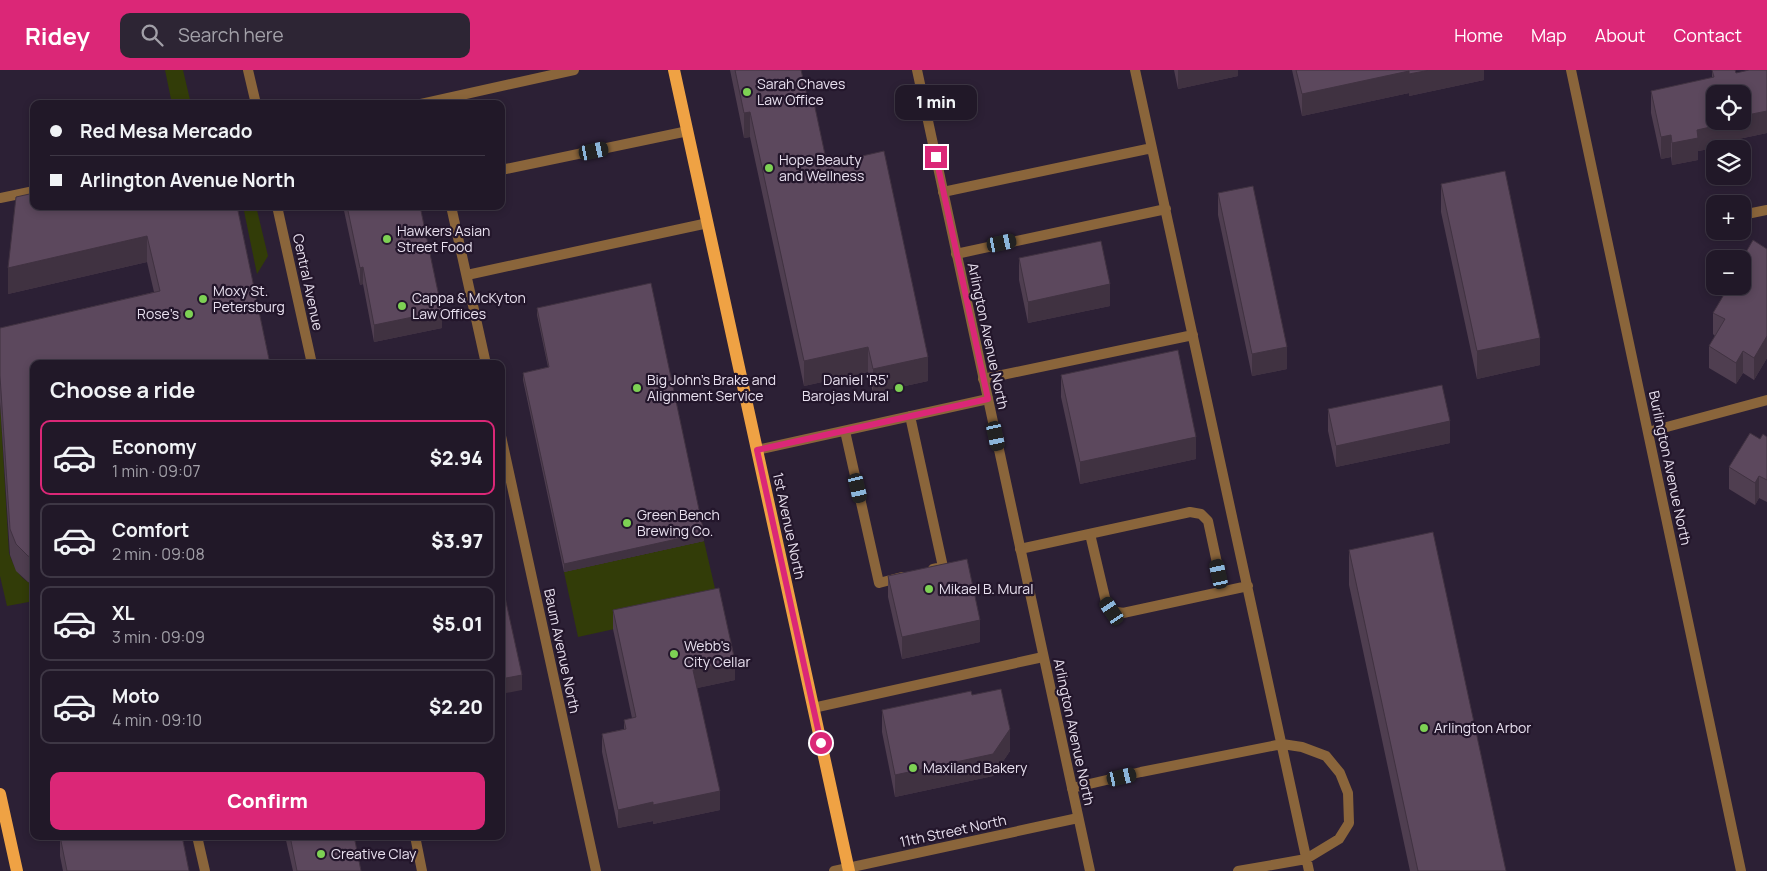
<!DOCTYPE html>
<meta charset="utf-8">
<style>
:root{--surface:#211828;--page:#2d2534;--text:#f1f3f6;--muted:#a2a0a8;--line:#3e3745;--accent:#db2777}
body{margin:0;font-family:Manrope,sans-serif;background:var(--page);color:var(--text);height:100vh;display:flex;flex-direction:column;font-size:19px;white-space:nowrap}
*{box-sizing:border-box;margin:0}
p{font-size:16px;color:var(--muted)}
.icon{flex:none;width:28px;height:28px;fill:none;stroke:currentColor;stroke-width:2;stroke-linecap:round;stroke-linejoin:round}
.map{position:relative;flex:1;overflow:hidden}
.side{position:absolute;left:30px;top:290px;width:475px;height:480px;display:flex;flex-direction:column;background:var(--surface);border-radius:10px;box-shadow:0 2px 8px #0003,0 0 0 1px var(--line)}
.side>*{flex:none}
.top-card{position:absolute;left:30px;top:30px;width:475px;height:110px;border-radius:10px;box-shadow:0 2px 8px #0003,0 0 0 1px var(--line);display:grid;align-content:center;height:110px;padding:0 20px;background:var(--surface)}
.buttons{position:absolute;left:1706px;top:15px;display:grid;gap:10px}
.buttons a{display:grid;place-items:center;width:45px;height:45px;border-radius:10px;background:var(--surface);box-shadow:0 2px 8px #0003,0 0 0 1px var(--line);font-size:25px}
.end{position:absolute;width:22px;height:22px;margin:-11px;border:6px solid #db2777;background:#fff;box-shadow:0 0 0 2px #fff}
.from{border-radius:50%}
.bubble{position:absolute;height:35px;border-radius:10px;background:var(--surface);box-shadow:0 2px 8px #0003,0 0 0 1px var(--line);font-size:16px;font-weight:800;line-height:35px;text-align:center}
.car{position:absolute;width:15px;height:30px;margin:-15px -8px;border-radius:6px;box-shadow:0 0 4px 1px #0007;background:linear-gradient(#222 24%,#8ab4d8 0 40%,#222 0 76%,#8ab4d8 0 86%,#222 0)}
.top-card b{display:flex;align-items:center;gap:18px;height:48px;font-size:19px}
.top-card b+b{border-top:1px solid var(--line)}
.top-card i{width:12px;height:12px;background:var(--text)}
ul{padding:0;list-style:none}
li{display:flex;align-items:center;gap:15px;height:75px;margin:0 10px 8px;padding:0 10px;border:2px solid var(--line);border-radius:10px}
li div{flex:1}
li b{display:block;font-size:19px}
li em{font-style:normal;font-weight:800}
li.active{border-color:var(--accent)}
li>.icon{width:45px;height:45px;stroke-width:1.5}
h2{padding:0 20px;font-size:22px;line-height:60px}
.button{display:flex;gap:10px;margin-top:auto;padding:10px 20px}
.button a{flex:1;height:58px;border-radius:10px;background:var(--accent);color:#fff;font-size:20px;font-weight:800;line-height:58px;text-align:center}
header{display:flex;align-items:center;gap:30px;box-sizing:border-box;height:70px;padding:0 25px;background:var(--accent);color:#fff}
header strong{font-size:24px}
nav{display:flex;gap:28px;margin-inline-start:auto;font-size:18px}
.search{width:350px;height:45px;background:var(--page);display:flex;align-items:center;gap:12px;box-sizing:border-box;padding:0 18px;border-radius:10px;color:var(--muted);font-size:19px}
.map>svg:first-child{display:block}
</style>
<header>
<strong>Ridey</strong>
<div class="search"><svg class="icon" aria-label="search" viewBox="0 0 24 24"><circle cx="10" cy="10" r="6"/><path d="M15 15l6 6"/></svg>Search here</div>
<nav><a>Home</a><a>Map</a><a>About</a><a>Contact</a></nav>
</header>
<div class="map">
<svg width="1767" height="801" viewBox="0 0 1767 801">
<rect width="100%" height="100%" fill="#2c2035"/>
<path fill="#323c08" d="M165 0H183L191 34H172Z
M243 136H256L268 186 257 204Z
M0 332 9 483C14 497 19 509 34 515V531L7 536 0 506Z
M704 471 719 536 578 567 564 502Z"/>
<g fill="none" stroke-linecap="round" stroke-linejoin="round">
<path stroke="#8a653b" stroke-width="10" d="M1135 0 1309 801
M501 100 688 61
M943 122 1152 78
M956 184 1166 139
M467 205 708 153
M983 309 1193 265
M910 346 943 497 933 499
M845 361 879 513 902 507
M757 380 988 329
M1090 464 1106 532 1112 541 1123 543 1248 516
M1020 479 1190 442 1201 444 1208 451 1223 521
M813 638 1043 587
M1072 718 1141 702 1282 674 1302 677 1326 686 1340 703 1348 723 1349 753 1339 769 1306 789 1238 801
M197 766 205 801"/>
<path stroke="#8a653b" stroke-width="10" d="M917 0 1090 801
M1571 0 1741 801
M421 34 574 0
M0 128 34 121
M451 136 486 294
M1742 145 1767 140
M1648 362 1767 330
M501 366 596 801
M834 801 1078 748"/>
<path stroke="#8a653b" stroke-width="10" d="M248 0 256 34
M277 136 312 294
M415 766 422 801"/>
<path stroke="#efa244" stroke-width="12" d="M674 0 849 801
M0 724 17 801"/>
</g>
<path fill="#4f3e50" d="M730 0H801L808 30 827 94 928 311 873 323 868 302 804 316 750 67 744 68Z
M1174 0H1238V6L1178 19Z
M1292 0H1484V10L1409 26V23L1302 46Z
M1712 0 1736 3 1767 0V63L1715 74V78L1698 81V90L1672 95 1671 87 1661 89 1651 43V21L1712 8Z
M1441 114 1540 295 1477 309 1441 142Z
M1218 123 1287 299 1252 306 1218 145Z
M237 136 270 294H34V515L28 512 16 501 10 485 0 332V258L154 222 147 192 8 224V198Z
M343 136H420L442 258 374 272 363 214 360 215Z
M1767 179V288L1754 310 1743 303 1736 314 1709 298V276L1715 266 1713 264V243Z
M1019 188 1110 236 1028 253 1019 210Z
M537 238 704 471 564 502 523 310V303L548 297 537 245Z
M1061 305 1196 389 1080 414 1061 327Z
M1328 339 1450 373 1336 397 1328 361Z
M1767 367V432L1759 428 1755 435 1729 419V397L1760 369Z
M1349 480 1506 801H1410L1349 515Z
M888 506 980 572 902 589 888 527Z
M613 540 735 610 697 618 720 740 653 754V751L618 758 602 682V664L624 659V650L632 648 613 559Z
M972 625 1010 681 993 706 895 727 882 662V640Z
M60 766H182L189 801H63L60 786Z
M285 766H354L361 801H293Z"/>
<path fill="#403241" d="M1178 0H1238V6L1178 19Z
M1430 0H1484V10L1409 26V4Z
M1409 1V23L1302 46V24Z
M1767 41V63L1715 74V78L1698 81V90L1672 95V73L1697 60 1714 52 1718 51H1742V46Z
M750 42V67L744 68V43Z
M1671 65V87L1661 89V67Z
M147 166V192L8 224V198Z
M363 197V214L360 215V198Z
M1110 214V236L1028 253V232Z
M442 241V258L374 272V255Z
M1767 266V288L1754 310V288Z
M1540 268V295L1477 309V281Z
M868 277V302L804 316V291Z
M1287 277V299L1252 306V284Z
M1743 281V303L1736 314V293Z
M928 287V311L873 323V299Z
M1450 351V373L1336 397V376Z
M1196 367V389L1080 414V392Z
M1759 406V428L1755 435V413Z
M704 463V471L564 502V494Z
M980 550V572L902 589V567Z
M735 591V610L693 619V600Z
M522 605V620L501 624V609Z
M1010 659V681L993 706 895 727V705Z
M720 721V740L653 754V735Z
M653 732V751L618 758V740Z"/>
<path fill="#5c485d" stroke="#403241" d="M735 0H801L808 30 813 28 827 94 884 81 928 287 873 299 868 277 804 291 750 42 744 43Z
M1296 0H1430L1409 4V1L1302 24Z
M1712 0H1735L1736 3 1749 0H1767V41L1742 46V24H1715V51H1718L1714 52 1715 56 1697 60 1698 68 1672 73 1671 65 1661 67 1651 21 1714 7Z
M1505 101 1540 268 1477 281 1441 114Z
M1253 116 1287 277 1252 284 1218 123Z
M34 123V136H237L270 294H34V489L28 486 16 474 10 459 0 306V258L160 221 147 166 8 198 16 127Z
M347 136H420L442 241 374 255 363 197 360 198Z
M1753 170 1767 179V266L1754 288 1743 281 1736 293 1709 276 1725 249 1713 243 1729 216H1742V189Z
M1101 171 1110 214 1028 232 1019 188Z
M651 213 704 463 564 494 523 303 549 297 537 238Z
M1178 280 1196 367 1080 392 1061 305Z
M1442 315 1450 351 1336 376 1328 339Z
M1750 363 1760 369 1763 364 1767 367V410L1759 406 1755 413 1729 397Z
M1433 462 1506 801H1418L1349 480Z
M967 489 980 550 902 567 888 506Z
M501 509 522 605 501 609Z
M719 518 735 591 693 600 720 721 653 735V732L618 740 602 664 626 659 624 650 636 647 613 540Z
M1001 619 1010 659 993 684 895 705 882 640 971 621 972 625Z
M60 766H182L189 801H67Z
M290 766H354L361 801H297Z"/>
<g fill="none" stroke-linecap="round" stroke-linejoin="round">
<path stroke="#db2777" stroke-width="6" d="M821 673 757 380 988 329 936 87"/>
</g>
<g fill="#7dd154" stroke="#23162b" stroke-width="2">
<circle cx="747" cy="22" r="5"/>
<circle cx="769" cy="98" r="5"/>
<circle cx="387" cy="169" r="5"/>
<circle cx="203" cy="229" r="5"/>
<circle cx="402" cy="236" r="5"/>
<circle cx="189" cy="244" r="5"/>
<circle cx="637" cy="318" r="5"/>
<circle cx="899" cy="318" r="5"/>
<circle cx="627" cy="453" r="5"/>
<circle cx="929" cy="519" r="5"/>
<circle cx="674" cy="584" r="5"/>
<circle cx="1424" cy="658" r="5"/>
<circle cx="913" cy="698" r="5"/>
<circle cx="321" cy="784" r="5"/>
</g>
<g text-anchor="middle" stroke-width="4.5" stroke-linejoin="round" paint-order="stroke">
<g font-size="14" fill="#e8e0ef" stroke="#23162b" text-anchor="start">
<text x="757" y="19">Sarah Chaves<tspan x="757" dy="16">Law Office</tspan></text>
<text x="779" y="95">Hope Beauty<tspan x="779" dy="16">and Wellness</tspan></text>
<text x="397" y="166">Hawkers Asian<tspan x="397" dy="16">Street Food</tspan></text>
<text x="213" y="226">Moxy St.<tspan x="213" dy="16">Petersburg</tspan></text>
<text x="412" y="233">Cappa &amp; McKyton<tspan x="412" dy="16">Law Offices</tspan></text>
<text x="179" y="249" text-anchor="end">Rose’s</text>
<text x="647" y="315">Big John's Brake and<tspan x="647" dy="16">Alignment Service</tspan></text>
<text x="889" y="315" text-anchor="end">Daniel 'R5'<tspan x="889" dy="16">Barojas Mural</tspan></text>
<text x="637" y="450">Green Bench<tspan x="637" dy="16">Brewing Co.</tspan></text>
<text x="939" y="524">Mikael B. Mural</text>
<text x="684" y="581">Webb's<tspan x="684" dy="16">City Cellar</tspan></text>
<text x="1434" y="663">Arlington Arbor</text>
<text x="923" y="703">Maxiland Bakery</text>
<text x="331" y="789">Creative Clay</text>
</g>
<g font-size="14" fill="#e8e0ef" stroke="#23162b">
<text transform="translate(308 212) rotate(78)" y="5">Central Avenue</text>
<text transform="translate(988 266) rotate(78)" y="5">Arlington Avenue North</text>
<text transform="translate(1670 398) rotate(78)" y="5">Burlington Avenue North</text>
<text transform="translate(789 456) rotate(78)" y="5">1st Avenue North</text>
<text transform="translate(562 581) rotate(78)" y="5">Baum Avenue North</text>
<text transform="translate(1074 662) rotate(78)" y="5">Arlington Avenue North</text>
<text transform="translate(953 761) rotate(-12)" y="5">11th Street North</text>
</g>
</g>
</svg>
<div class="buttons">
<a><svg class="icon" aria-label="locate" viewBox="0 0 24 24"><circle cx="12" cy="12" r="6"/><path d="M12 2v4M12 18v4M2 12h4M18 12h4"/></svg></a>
<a><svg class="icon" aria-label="layers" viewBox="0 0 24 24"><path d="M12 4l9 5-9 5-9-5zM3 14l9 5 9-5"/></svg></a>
<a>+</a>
<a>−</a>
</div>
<i class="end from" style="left:821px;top:673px"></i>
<i class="end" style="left:936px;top:87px"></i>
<div class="bubble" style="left:895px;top:15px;width:82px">1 min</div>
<i class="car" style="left:594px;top:81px;rotate:78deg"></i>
<i class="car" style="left:1002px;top:173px;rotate:78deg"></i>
<i class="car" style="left:996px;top:366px;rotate:168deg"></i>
<i class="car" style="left:858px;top:418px;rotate:167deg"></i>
<i class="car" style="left:1219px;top:504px;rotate:348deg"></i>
<i class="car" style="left:1112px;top:541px;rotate:326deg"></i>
<i class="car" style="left:1122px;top:707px;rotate:77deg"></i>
<div class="top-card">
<b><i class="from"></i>Red Mesa Mercado</b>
<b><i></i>Arlington Avenue North</b>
</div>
<section class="side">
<h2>Choose a ride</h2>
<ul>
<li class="active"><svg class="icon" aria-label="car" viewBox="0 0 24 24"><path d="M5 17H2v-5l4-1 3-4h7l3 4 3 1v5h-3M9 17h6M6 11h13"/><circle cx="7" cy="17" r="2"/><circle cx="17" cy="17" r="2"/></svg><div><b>Economy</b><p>1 min · 09:07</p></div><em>$2.94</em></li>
<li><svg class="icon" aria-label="car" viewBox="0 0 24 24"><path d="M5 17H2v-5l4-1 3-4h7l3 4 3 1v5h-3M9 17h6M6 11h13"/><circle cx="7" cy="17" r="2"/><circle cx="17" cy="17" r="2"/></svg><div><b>Comfort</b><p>2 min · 09:08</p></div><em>$3.97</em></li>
<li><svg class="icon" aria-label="car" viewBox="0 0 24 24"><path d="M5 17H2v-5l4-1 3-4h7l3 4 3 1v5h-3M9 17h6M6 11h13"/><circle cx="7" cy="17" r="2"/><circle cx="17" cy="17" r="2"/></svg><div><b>XL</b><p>3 min · 09:09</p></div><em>$5.01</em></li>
<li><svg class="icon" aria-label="car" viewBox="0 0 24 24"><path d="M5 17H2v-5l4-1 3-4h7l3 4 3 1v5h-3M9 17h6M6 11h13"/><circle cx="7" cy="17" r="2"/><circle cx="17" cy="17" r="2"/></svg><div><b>Moto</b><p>4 min · 09:10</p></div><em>$2.20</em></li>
</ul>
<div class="button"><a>Confirm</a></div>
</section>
</div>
